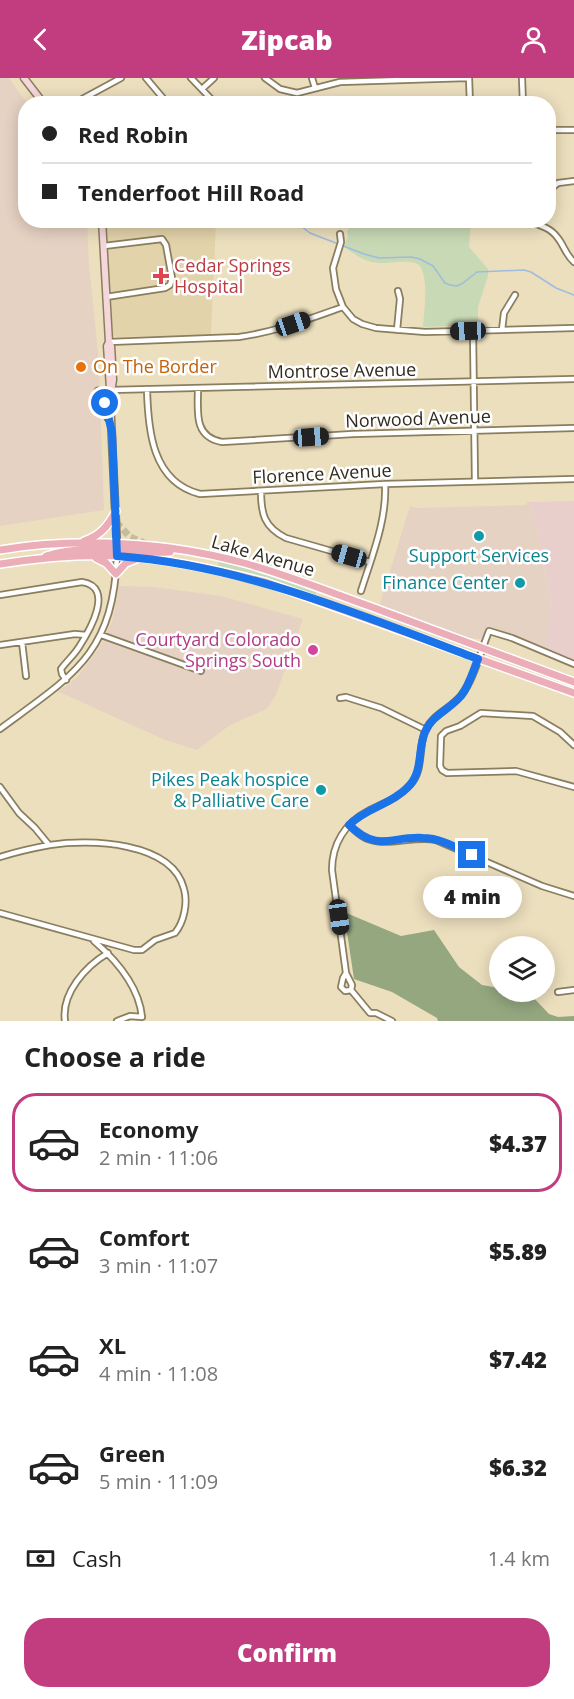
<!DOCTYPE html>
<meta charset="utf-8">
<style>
:root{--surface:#fff;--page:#f6f6f6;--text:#222;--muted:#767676;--line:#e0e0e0;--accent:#c23d7f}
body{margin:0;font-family:"Open Sans",sans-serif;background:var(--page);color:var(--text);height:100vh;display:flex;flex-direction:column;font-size:22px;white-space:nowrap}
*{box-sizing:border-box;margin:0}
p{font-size:20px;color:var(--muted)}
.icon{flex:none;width:33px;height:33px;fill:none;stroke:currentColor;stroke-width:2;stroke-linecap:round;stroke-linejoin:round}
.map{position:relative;height:943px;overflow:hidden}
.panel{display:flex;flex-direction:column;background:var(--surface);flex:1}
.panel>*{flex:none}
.top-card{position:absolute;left:18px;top:18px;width:538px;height:132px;border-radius:24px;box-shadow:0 3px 15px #0003;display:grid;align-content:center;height:132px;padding:0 24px;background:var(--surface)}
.tools{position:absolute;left:489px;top:858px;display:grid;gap:12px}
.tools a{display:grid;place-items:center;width:66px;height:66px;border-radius:50%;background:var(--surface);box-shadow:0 3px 15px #0003;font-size:30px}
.end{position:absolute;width:27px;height:27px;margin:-14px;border:8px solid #1a73e8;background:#fff;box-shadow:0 0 0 3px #fff}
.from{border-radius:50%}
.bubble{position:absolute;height:42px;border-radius:21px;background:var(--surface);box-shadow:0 3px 15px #0003;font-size:20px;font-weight:800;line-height:42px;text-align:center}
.car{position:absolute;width:18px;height:36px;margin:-18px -9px;border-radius:8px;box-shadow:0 0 4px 2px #0007;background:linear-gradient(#222 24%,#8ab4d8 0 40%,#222 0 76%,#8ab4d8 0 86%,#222 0)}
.top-card b{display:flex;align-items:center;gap:21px;height:57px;font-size:22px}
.top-card b+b{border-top:2px solid var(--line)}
.top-card i{width:15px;height:15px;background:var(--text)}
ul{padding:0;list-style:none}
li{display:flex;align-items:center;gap:18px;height:99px;margin:0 12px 9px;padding:0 12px;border:3px solid transparent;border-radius:24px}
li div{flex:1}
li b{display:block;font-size:22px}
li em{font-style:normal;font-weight:800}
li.active{border-color:var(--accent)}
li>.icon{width:54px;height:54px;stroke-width:1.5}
h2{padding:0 24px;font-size:27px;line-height:72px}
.pay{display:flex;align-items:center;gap:15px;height:66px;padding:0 24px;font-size:22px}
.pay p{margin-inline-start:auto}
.cta{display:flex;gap:12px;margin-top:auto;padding:12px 24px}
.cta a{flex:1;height:69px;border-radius:24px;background:var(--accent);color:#fff;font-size:24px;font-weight:800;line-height:69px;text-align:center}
header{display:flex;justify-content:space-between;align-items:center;height:78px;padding:0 24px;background:var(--accent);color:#fff;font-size:27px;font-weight:800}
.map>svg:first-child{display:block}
</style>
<header><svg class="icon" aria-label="back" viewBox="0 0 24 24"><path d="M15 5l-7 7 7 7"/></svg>Zipcab<svg class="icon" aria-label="person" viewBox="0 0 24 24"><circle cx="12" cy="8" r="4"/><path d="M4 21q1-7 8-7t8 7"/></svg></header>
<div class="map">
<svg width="574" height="943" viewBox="0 0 574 943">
<rect width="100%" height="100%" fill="#ecdfbe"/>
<path fill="#e6d2c3" d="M0 0H9L27 25 26 26V142L87 143 89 186 99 285 104 432 0 448Z
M527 424H531L552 531 545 570 504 554 488 550 481 561 468 560 379 529 410 428 417 430 526 427Z
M119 508 154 509 221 518 303 541 276 617 267 631 230 647 197 672 165 662 57 613 68 607 79 597 99 570 112 544Z"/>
<path fill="#e3d3aa" d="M105 143H216L211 257 118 259 113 258Z"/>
<path fill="#e9cfcb" d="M574 423V583L545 570 550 531 552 530 531 424Z"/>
<path fill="#c8d9b5" d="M392 142 471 143 469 169 488 191V198L478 229V247L423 249C424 234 429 201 420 188 414 180 387 186 378 185 365 184 354 176 344 169L348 158 347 153 356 143H367L375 147Z
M217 482 265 495 316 513V518L268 502 216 488 219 486Z"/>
<path fill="#94a77f" d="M344 834 401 858 434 852 459 889 482 907 499 910 500 914H513L532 918 549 936 558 939 574 938V943H438L437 940 392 914 354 901Z"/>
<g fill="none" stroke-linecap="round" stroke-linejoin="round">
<path stroke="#9fbbdf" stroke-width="1.5" d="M293 142 310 155 364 176 379 180 411 179 420 181 433 188 445 205 450 207 457 208 463 205 477 194 524 192 531 194 556 210 574 217"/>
<path stroke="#c6bb9e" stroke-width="7" stroke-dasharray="7 3.5" stroke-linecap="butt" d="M116 444 130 459 149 467"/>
<defs>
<path id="street" d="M146 0 168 26
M191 0 216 26
M265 0 280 11 297 15 340 4 467 0
M312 0 315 10
M469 0 470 26
M522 0 523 26
M202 11 214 0
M73 26 121 0
M549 52H574
M549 112 558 105 574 103
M526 142C536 146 550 149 557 159 564 167 565 176 574 184
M340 156 341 164 333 190 336 211 343 229 353 241 362 246 376 250 425 254 574 250
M104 168 162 161 166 167 172 200 170 207 165 210 106 219
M397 252 400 221 398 213
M502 252 504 235 515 217
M473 253 475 403
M109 264 239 259C275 254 309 241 343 229
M198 310C198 333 193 359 222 364L353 356 574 350
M147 311C148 352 152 404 200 416L385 406 574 401
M110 312 574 301
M261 413C261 436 264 449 286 460L370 484
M361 513C372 478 387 442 385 406
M0 517 82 504C115 509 90 552 79 569 74 577 67 583 61 591L62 596 66 602
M101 557 201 593
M22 564 26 598
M0 567 75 556 86 557
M340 620 346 619 381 630 426 652
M0 651C73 597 113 577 117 478
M574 667 560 654 533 638 481 635 460 648 446 653 441 658 440 688 442 692 447 695 516 693 574 709
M0 709 19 735 35 750 49 767
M349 747C355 752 360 759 368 761 388 769 414 757 436 762L542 808 574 818
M0 779C16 774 33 770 50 767 89 761 172 763 184 811 188 825 184 844 175 855L155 862 142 872H134L0 835
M94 863C116 882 139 909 142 939L130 938 117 943
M346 895 343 900 341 909 345 913 351 912 352 907 346 895 332 792C332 766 345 745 368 733 383 725 398 721 410 707 425 691 417 669 426 651 434 635 452 630 462 616 473 603 482 570 489 553L512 560 574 586
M351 912 370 935H376L392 943
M558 914 574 912
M65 943C61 915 86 888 108 875"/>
<path id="secondary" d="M24 0 44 26
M102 142 109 264 111 268 113 302 110 320 117 469
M109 264 107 268 110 310
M98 313 105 325 108 340"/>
<path id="primary" d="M84 463C100 458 108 448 116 433
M0 472C78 459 168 464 244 485 287 497 327 513 369 528 437 553 505 579 574 604
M46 478C73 469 104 471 132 473 144 474 157 475 170 474
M96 480 106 485 116 496 126 485 136 481
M0 486C39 480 80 476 120 478 169 481 217 492 265 504L574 615"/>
</defs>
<use href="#street" stroke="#8a7e5f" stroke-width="8"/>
<use href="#secondary" stroke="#8a7e5f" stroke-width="9"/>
<use href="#primary" stroke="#fff" stroke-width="10"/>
<use href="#street" stroke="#fff" stroke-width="4.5"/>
<use href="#secondary" stroke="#f5d6db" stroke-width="6"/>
<use href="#primary" stroke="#ebadb8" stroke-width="7"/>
</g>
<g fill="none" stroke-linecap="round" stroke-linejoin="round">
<path stroke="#1a73e8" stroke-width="8" d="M105 325 112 354 117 478C243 487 361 537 478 581 473 593 469 608 461 618 449 632 432 637 425 654 417 673 424 694 407 710 390 727 366 730 349 747 379 775 389 758 423 760 440 760 457 770 472 777"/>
</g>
<path fill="#e0444e" stroke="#fff" stroke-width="2" d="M158 189h6v6h6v6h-6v6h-6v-6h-6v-6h6z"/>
<circle fill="#e8710a" stroke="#fff" stroke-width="2" cx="81" cy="289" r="6"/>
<g fill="#0f9aa8" stroke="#fff" stroke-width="2">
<circle cx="479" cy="458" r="6"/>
<circle cx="520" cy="505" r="6"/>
<circle cx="321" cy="712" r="6"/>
</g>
<circle fill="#d1479c" stroke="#fff" stroke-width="2" cx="313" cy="572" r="6"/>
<g text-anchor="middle" stroke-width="5" stroke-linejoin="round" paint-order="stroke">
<g font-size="18" fill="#be3a42" stroke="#fff" text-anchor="start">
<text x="174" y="194">Cedar Springs<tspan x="174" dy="21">Hospital</tspan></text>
</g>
<g font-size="18" fill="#c56008" stroke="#fff" text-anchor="start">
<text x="93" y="295">On The Border</text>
</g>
<g font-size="18" fill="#302b1e" stroke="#fff">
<text transform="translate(342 293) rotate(-1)" y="6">Montrose Avenue</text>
<text transform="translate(418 341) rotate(-2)" y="6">Norwood Avenue</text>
<text transform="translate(322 396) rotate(-3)" y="6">Florence Avenue</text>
<text transform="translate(263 478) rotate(16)" y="6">Lake Avenue</text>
</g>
<g font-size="18" fill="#0d838f" stroke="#fff" text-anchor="end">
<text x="479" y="484" text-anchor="middle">Support Services</text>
<text x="508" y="511">Finance Center</text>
<text x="309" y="708">Pikes Peak hospice<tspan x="309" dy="21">&amp; Palliative Care</tspan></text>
</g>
<g font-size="18" fill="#b23c85" stroke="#fff" text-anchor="end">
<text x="301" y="568">Courtyard Colorado<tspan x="301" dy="21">Springs South</tspan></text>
</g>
</g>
</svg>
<div class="tools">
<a><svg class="icon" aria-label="layers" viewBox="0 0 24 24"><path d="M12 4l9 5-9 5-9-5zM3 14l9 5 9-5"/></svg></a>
</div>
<i class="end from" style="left:105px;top:325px"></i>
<i class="end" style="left:472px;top:777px"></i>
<div class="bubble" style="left:423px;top:798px;width:99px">4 min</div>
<i class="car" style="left:293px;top:246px;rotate:71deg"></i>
<i class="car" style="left:468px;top:253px;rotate:268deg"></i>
<i class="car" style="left:311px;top:359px;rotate:86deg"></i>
<i class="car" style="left:349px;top:478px;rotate:286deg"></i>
<i class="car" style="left:339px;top:839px;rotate:172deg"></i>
<div class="top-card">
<b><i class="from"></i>Red Robin</b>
<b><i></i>Tenderfoot Hill Road</b>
</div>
</div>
<section class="panel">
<h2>Choose a ride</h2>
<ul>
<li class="active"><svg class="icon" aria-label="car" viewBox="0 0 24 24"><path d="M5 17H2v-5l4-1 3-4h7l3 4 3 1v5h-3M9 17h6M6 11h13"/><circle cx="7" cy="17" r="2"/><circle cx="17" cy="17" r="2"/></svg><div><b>Economy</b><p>2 min · 11:06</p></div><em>$4.37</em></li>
<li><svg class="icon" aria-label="car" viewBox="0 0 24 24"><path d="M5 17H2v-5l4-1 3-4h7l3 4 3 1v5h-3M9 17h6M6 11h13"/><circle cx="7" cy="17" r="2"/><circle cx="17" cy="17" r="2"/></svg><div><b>Comfort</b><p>3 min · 11:07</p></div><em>$5.89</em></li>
<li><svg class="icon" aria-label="car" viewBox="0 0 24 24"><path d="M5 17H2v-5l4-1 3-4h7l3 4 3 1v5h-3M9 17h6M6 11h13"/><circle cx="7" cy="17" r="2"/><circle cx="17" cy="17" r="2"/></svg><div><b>XL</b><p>4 min · 11:08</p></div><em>$7.42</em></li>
<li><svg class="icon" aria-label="car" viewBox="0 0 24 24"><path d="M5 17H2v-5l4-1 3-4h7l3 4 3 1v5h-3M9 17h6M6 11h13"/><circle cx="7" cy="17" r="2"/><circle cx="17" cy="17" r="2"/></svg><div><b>Green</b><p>5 min · 11:09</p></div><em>$6.32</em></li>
</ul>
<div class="pay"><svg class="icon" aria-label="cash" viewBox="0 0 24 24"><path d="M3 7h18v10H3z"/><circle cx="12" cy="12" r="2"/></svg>Cash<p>1.4 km</p></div>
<div class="cta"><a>Confirm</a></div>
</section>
